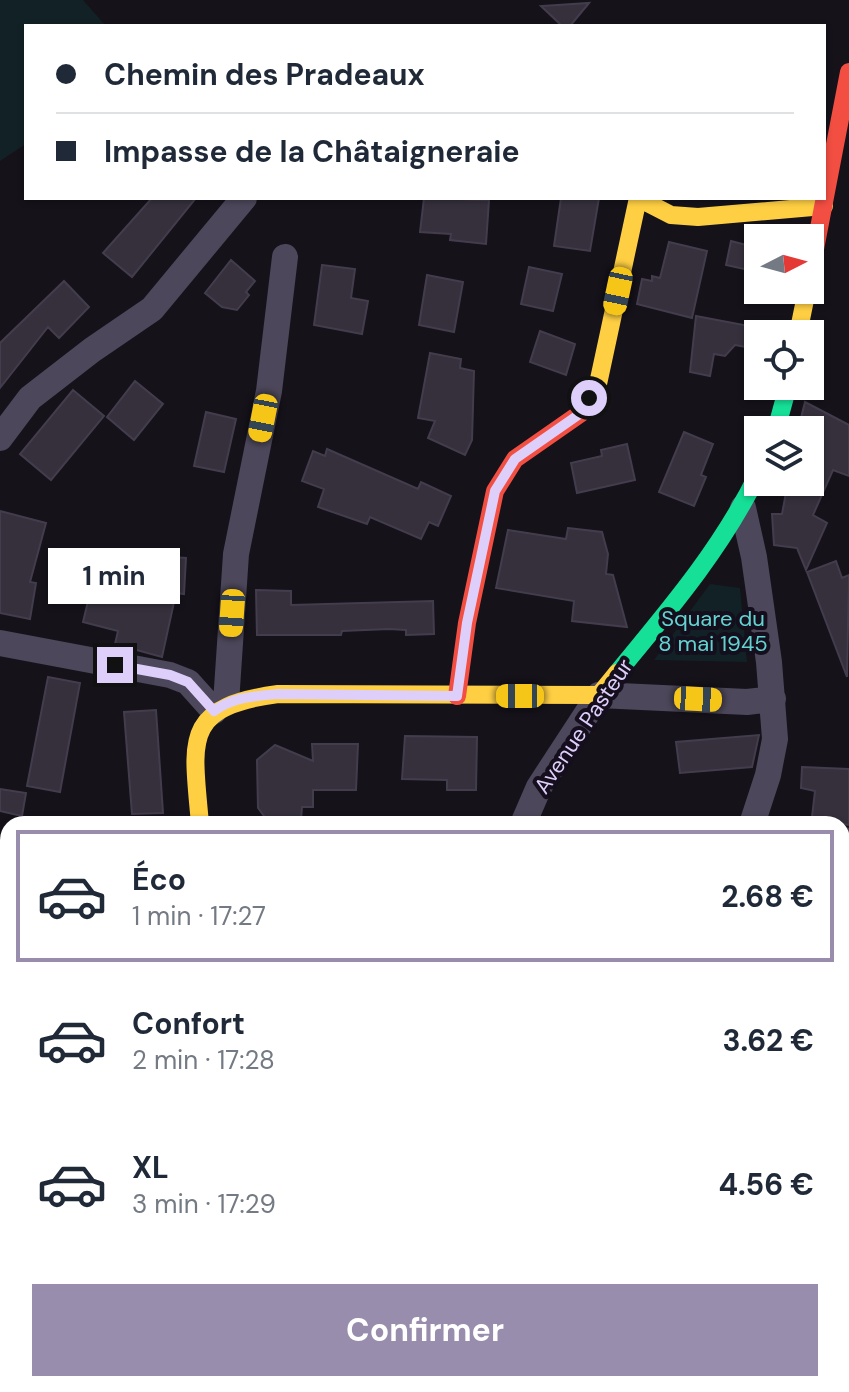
<!DOCTYPE html>
<html lang="fr">
<meta charset="utf-8">
<style>
:root{--surface:#fff;--page:#f2f2f3;--text:#1f2937;--muted:#747a83;--line:#e0e1e3;--accent:#988dac}
body{margin:0;font-family:"DM Sans",sans-serif;background:var(--page);color:var(--text);height:100vh;display:flex;flex-direction:column;font-size:30px;white-space:nowrap}
*{box-sizing:border-box;margin:0}
p{font-size:26px;color:var(--muted)}
.icon{flex:none;width:44px;height:44px;fill:none;stroke:currentColor;stroke-width:2;stroke-linecap:round;stroke-linejoin:round}
.map{position:relative;flex:1;overflow:hidden}
.panel{position:absolute;left:0px;top:816px;width:850px;height:576px;display:flex;flex-direction:column;background:var(--surface);border-radius:24px 24px 0 0;box-shadow:0 2px 6px #0004}
.panel>*{flex:none}
.hud{position:absolute;left:24px;top:24px;width:802px;height:176px;border-radius:0px;box-shadow:0 2px 6px #0004;display:grid;align-content:center;height:176px;padding:0 32px;background:var(--surface)}
.needle{width:52px;rotate:84deg}
.tools{position:absolute;left:744px;top:224px;display:grid;gap:16px}
.tools a{display:grid;place-items:center;width:80px;height:80px;border-radius:0px;background:var(--surface);box-shadow:0 2px 6px #0004;font-size:40px}
.end{position:absolute;width:36px;height:36px;margin:-18px;border:10px solid #decffa;background:#111;box-shadow:0 0 0 4px #111}
.from{border-radius:50%}
.bubble{position:absolute;height:56px;border-radius:0px;background:var(--surface);box-shadow:0 2px 6px #0004;font-size:26px;font-weight:700;line-height:56px;text-align:center}
.car{position:absolute;width:24px;height:48px;margin:-24px -12px;border-radius:10px;box-shadow:0 0 6px 2px #0007;background:linear-gradient(#f5c518 24%,#345 0 40%,#f5c518 0 76%,#345 0 86%,#f5c518 0)}
.hud b{display:flex;align-items:center;gap:28px;height:76px;font-size:30px}
.hud b+b{border-top:2px solid var(--line)}
.hud i{width:20px;height:20px;background:var(--text)}
ul{padding:14px 0 0;list-style:none}
li{display:flex;align-items:center;gap:24px;height:132px;margin:0 16px 12px;padding:0 16px;border:4px solid transparent;border-radius:0px}
li div{flex:1}
li b{display:block;font-size:30px}
li em{font-style:normal;font-weight:700}
li.active{border-color:var(--accent)}
li>.icon{width:72px;height:72px;stroke-width:1.5}
.primary-button{display:flex;gap:16px;margin-top:auto;padding:16px 32px}
.primary-button a{flex:1;height:92px;border-radius:0px;background:var(--accent);color:#fff;font-size:32px;font-weight:700;line-height:92px;text-align:center}
.map>svg:first-child{display:block}
</style>
<div class="map">
<svg width="849" height="1392" viewBox="0 0 849 1392">
<rect width="100%" height="100%" fill="#15121a"/>
<path fill="#122125" d="M0 0H83L106 26H26V144L0 161Z
M710 584 740 588 747 662 654 660Z"/>
<path fill="#35303c" stroke="#433c4d" stroke-width="2" d="M589 3 570 26H562L541 6Z
M152 198H196L132 277 103 253Z
M424 198 489 200 486 244 450 240 451 234 420 232Z
M561 198H599L590 251 554 246Z
M731 241 758 248V272L726 265Z
M669 242 707 251 692 318 637 304 642 279 652 281V276L660 278Z
M231 260 255 281 246 292 249 295 237 310 222 307 205 293Z
M322 265 355 269 351 298 368 301 362 334 314 325Z
M529 267 562 274 553 311 521 304Z
M427 275 463 282 454 332 419 325Z
M64 281 89 307 59 338 48 327 0 388V343Z
M696 316 749 326 746 347 735 345 725 356 714 354 710 376 690 372Z
M540 331 575 344 566 375 530 362Z
M430 353 461 359 460 368 474 371 472 440 465 455 428 438 435 421 418 418Z
M135 381 163 404 134 440 107 417Z
M73 390 104 416 51 480 20 454Z
M805 402 849 425V476L833 470 813 515 827 523 806 570 797 548 774 545 772 514H782L788 482H810V430H798Z
M206 412 236 419 224 472 194 466Z
M684 432 713 444 701 475 706 477 694 506 659 492Z
M627 444 635 480 577 493 571 463 602 456 601 450Z
M327 449 418 489 421 482 451 496 438 526 429 522 421 539 370 517 367 524 318 507 324 489 302 481 313 451 325 456Z
M0 511 46 523 30 582 36 583 30 619 0 613Z
M568 528 602 532 608 554 606 574 613 575 627 627 572 621 574 601 496 588 508 530 566 539Z
M141 555 186 558 184 594 176 593 162 657 115 644 118 631 83 622 90 593 123 602 124 589 137 590Z
M836 561 842 578 849 575 847 677 807 572Z
M256 590 291 591V605L433 601 434 634 406 635V630L389 629 342 631 341 635H257Z
M48 677 80 683 60 792 27 786Z
M156 710 163 813 132 814 124 712Z
M759 735 752 767 680 773 676 742Z
M405 736 477 737 476 790H447V780L402 779Z
M312 744H358L356 790H313V807H302L301 820H267L258 808 257 760 275 745 313 761Z
M802 767 849 769V825L828 822V820L812 817 815 791 801 788Z
M0 789 26 793 22 816 0 811Z"/>
<g fill="none" stroke-linecap="round" stroke-linejoin="round">
<path stroke="#4c475a" stroke-width="26" d="M0 438 30 398 92 350 152 309 244 198
M743 508 754 557 769 662 775 739 768 775 752 824
M0 643 170 675 188 682 214 711
M226 703 236 554 269 391 285 257
M523 824 539 787 599 695 747 702 773 699
M842 840 849 841
M506 1392V1384
M726 1392V1384
M813 1392 814 1386"/>
<path stroke="#16e098" stroke-width="18" d="M776 430 788 386
M617 673C669 610 722 548 758 474
M238 1384 239 1392"/>
<path stroke="#ffcf43" stroke-width="18" d="M798 334 807 290
M589 399 598 384 638 198 671 215 698 217 824 206
M200 824C193 741 181 707 278 694L599 695 617 673"/>
<path stroke="#f24e42" stroke-width="18" d="M810 275 849 72
M457 696 467 623 495 491 515 459 581 413 589 399"/>
</g>
<g fill="none" stroke-linecap="round" stroke-linejoin="round">
<path stroke="#decffa" stroke-width="10" d="M115 665 170 675 188 682 214 711C233 697 255 696 278 694L457 696 467 623 495 491 515 459 581 413 589 398"/>
</g>
<g text-anchor="middle" stroke-width="8" stroke-linejoin="round" paint-order="stroke">
<g font-size="22" fill="#63d3d1" stroke="#140e1d">
<text x="713" y="626">Square du<tspan x="713" dy="25">8 mai 1945</tspan></text>
</g>
<g font-size="22" fill="#decffa" stroke="#140e1d">
<text transform="translate(583 726) rotate(-56)" y="8">Avenue Pasteur</text>
</g>
</g>
</svg>
<div class="tools">
<a><svg class="needle" viewBox="-14 -14 28 28"><path d="M0-13l5 13h-10z" fill="#e53935"/><path d="M0 13l5-13h-10z" fill="#747a83"/></svg></a>
<a><svg class="icon" aria-label="locate" viewBox="0 0 24 24"><circle cx="12" cy="12" r="6"/><path d="M12 2v4M12 18v4M2 12h4M18 12h4"/></svg></a>
<a><svg class="icon" aria-label="layers" viewBox="0 0 24 24"><path d="M12 4l9 5-9 5-9-5zM3 14l9 5 9-5"/></svg></a>
</div>
<i class="end from" style="left:589px;top:398px"></i>
<i class="end" style="left:115px;top:665px"></i>
<div class="bubble" style="left:48px;top:548px;width:132px">1 min</div>
<i class="car" style="left:618px;top:291px;rotate:192deg"></i>
<i class="car" style="left:263px;top:418px;rotate:191deg"></i>
<i class="car" style="left:232px;top:613px;rotate:184deg"></i>
<i class="car" style="left:520px;top:696px;rotate:270deg"></i>
<i class="car" style="left:698px;top:699px;rotate:93deg"></i>
<div class="hud">
<b><i class="from"></i>Chemin des Pradeaux</b>
<b><i></i>Impasse de la Châtaigneraie</b>
</div>
<section class="panel">
<ul>
<li class="active"><svg class="icon" aria-label="car" viewBox="0 0 24 24"><path d="M5 17H2v-5l4-1 3-4h7l3 4 3 1v5h-3M9 17h6M6 11h13"/><circle cx="7" cy="17" r="2"/><circle cx="17" cy="17" r="2"/></svg><div><b>Éco</b><p>1 min · 17:27</p></div><em>2.68 €</em></li>
<li><svg class="icon" aria-label="car" viewBox="0 0 24 24"><path d="M5 17H2v-5l4-1 3-4h7l3 4 3 1v5h-3M9 17h6M6 11h13"/><circle cx="7" cy="17" r="2"/><circle cx="17" cy="17" r="2"/></svg><div><b>Confort</b><p>2 min · 17:28</p></div><em>3.62 €</em></li>
<li><svg class="icon" aria-label="car" viewBox="0 0 24 24"><path d="M5 17H2v-5l4-1 3-4h7l3 4 3 1v5h-3M9 17h6M6 11h13"/><circle cx="7" cy="17" r="2"/><circle cx="17" cy="17" r="2"/></svg><div><b>XL</b><p>3 min · 17:29</p></div><em>4.56 €</em></li>
</ul>
<div class="primary-button"><a>Confirmer</a></div>
</section>
</div>
